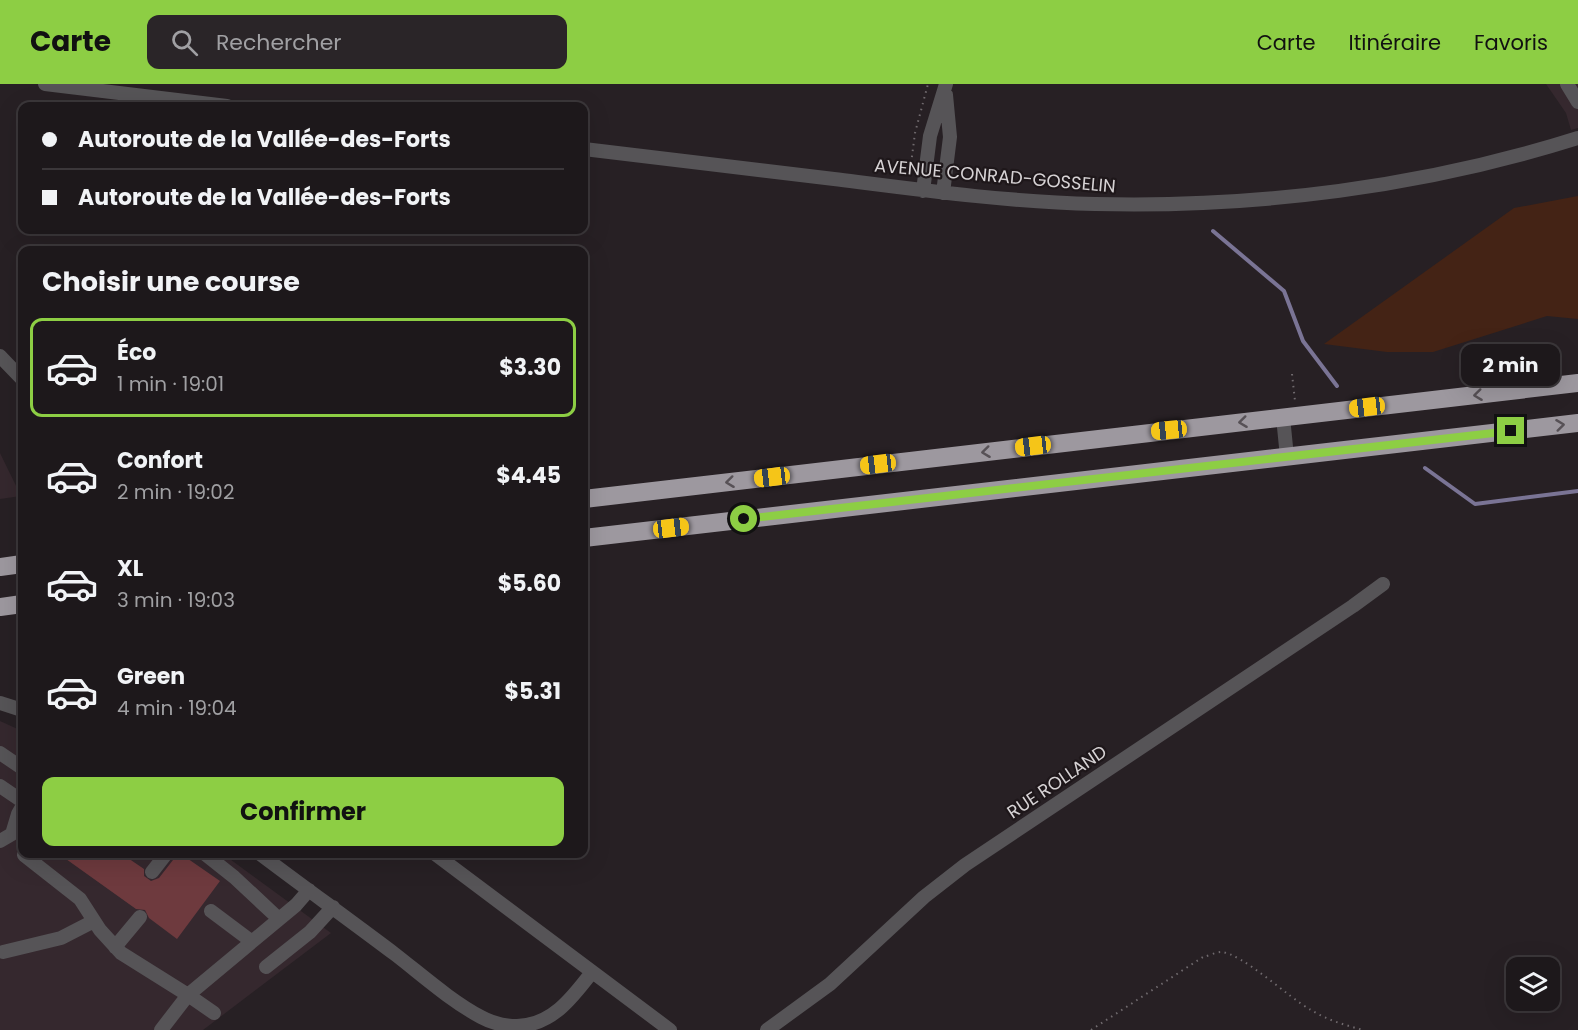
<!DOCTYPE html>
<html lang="fr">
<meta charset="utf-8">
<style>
:root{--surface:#1d181b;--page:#2a2528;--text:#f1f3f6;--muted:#a0a0a3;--line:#3b373a;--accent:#8dce44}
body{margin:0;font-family:Poppins,sans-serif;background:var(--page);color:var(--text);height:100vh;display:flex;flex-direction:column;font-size:22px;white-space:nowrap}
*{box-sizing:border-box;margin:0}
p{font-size:20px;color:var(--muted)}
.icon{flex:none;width:33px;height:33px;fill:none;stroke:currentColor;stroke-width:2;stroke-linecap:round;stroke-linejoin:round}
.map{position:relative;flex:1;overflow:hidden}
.details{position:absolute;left:18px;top:162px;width:570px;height:612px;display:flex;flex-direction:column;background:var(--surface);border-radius:12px;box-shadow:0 6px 24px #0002,0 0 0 2px var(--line)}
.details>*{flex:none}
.top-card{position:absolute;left:18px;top:18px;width:570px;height:132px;border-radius:12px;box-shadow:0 6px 24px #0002,0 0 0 2px var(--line);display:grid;align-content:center;height:132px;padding:0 24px;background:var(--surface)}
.fabs{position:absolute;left:1506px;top:873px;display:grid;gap:12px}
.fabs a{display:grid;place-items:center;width:54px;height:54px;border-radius:12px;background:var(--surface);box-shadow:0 6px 24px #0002,0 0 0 2px var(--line);font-size:30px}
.end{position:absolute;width:27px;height:27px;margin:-14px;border:8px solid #8dce44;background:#111;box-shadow:0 0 0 3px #111}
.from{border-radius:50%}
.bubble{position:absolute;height:42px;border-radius:12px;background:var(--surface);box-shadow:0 6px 24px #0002,0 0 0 2px var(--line);font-size:20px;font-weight:700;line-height:42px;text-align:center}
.car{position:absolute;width:18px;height:36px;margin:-18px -9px;border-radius:8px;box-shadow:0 0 4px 2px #0007;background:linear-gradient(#f5c518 24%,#345 0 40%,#f5c518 0 76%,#345 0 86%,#f5c518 0)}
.top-card b{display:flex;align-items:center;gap:21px;height:57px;font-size:22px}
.top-card b+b{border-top:2px solid var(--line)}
.top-card i{width:15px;height:15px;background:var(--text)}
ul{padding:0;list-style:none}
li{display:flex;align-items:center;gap:18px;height:99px;margin:0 12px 9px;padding:0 12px;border:3px solid transparent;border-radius:12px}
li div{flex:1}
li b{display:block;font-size:22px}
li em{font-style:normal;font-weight:700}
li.selected{border-color:var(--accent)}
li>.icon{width:54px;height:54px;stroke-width:1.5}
h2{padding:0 24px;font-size:27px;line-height:72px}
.primary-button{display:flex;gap:12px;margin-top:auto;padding:12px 24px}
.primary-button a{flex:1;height:69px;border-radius:12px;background:var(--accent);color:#111;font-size:24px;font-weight:700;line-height:69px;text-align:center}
header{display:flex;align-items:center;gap:36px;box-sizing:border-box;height:84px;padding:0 30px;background:var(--accent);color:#111}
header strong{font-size:28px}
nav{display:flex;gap:33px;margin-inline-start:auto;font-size:21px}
.search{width:420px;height:54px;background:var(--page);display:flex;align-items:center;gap:15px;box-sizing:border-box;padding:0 21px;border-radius:12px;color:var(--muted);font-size:22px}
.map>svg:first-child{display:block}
</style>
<header>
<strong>Carte</strong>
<div class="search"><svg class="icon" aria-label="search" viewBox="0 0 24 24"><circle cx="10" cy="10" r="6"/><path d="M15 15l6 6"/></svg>Rechercher</div>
<nav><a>Carte</a><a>Itinéraire</a><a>Favoris</a></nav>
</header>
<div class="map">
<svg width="1578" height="946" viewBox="0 0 1578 946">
<rect width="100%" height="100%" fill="#272024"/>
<path fill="#35282e" d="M1546 0H1578V44L1571 46 1566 29Z
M0 369 21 412 0 415Z
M0 637 22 647V770H223L331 849 203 946H0Z"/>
<path fill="#442315" d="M1578 112V235L1547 232 1433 268H1387L1324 260 1514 124Z"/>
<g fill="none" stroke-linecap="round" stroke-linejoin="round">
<path stroke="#7a7495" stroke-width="4" d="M1213 147 1284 207 1303 257 1337 302
M1425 384 1475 420 1578 407"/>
</g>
<path fill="#6e3a3e" d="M59 770H122L144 785V792L151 797 159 794 173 776 175 770H181L220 797 177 855 149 834 145 826 136 825Z"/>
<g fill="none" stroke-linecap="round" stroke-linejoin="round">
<path stroke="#706a6e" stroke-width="2" stroke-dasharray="1.5 4.5" stroke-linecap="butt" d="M912 85 911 80 915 49 928 0
M1292 290 1295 317
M1091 946 1203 873C1208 872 1216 868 1221 868 1242 869 1289 914 1311 926 1327 936 1345 941 1363 946"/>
<path stroke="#565457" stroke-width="14" d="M45 0 227 22
M1567 0 1578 18
M584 65C667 75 751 85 834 95 921 106 1008 118 1095 120 1257 124 1423 103 1578 54
M923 107 930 52 946 0
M943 109 950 53 946 11
M0 272 22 295
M1283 333 1287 373
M0 619 22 626
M0 669 22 684
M0 702 22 717
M0 757 12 750 18 730 22 723
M205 770 234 793 279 835
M260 770C305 804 351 837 396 871 423 892 451 917 481 933 492 939 504 942 517 942 552 941 572 914 592 888
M435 770 670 946
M24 771 80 815 100 846 121 869 188 911 296 821 309 806
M152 788 166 770
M211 827 251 857
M115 863 140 833
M3 868 61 854 94 837
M266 883 310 848 333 823
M161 946 188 911 214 929
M767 946 830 900 924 813 965 781 1353 522 1383 500"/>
<path stroke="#9d989f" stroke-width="18" d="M584 415 1578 299
M584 454 1578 339
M0 483 22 480
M0 523 22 520"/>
</g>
<defs><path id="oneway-chevron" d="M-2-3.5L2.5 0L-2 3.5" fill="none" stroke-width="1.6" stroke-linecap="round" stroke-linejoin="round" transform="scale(1.5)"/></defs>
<g stroke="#575156">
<use href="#oneway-chevron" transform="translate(1478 311) rotate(173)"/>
<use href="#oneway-chevron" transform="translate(1243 338) rotate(173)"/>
<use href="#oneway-chevron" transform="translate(1560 341) rotate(-7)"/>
<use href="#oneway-chevron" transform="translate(986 368) rotate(173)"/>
<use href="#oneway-chevron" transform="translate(730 398) rotate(173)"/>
</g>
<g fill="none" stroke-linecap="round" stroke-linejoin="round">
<path stroke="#8dce44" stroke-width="8" d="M744 435 1511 347"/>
</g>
<g text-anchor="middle" stroke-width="4.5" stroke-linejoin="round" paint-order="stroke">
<g font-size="18" fill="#d6d2d4" stroke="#1e171a">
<text transform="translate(995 92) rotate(5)" y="6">AVENUE CONRAD-GOSSELIN</text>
<text transform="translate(1057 698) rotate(-34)" y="6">RUE ROLLAND</text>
</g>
</g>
</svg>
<div class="fabs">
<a><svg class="icon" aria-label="layers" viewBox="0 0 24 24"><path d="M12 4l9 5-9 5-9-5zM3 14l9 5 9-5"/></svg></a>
</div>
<i class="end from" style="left:744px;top:435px"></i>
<i class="end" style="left:1511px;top:347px"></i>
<div class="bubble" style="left:1461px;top:260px;width:99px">2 min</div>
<i class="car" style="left:1367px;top:323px;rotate:263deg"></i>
<i class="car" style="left:1169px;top:346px;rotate:264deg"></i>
<i class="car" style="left:1033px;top:362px;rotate:263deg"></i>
<i class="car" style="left:878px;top:380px;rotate:263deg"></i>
<i class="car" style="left:772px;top:393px;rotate:263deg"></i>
<i class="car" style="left:671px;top:444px;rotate:83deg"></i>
<div class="top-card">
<b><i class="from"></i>Autoroute de la Vallée-des-Forts</b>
<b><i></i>Autoroute de la Vallée-des-Forts</b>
</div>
<section class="details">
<h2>Choisir une course</h2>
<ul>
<li class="selected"><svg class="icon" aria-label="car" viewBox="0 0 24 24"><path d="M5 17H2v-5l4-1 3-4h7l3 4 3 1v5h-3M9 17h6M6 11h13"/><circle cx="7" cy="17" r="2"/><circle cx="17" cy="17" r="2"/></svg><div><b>Éco</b><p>1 min · 19:01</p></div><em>$3.30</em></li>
<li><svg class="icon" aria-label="car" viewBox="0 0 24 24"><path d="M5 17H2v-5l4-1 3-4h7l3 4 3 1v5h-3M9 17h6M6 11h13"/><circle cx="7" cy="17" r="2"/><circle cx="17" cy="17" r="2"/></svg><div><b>Confort</b><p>2 min · 19:02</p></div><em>$4.45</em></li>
<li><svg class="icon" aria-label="car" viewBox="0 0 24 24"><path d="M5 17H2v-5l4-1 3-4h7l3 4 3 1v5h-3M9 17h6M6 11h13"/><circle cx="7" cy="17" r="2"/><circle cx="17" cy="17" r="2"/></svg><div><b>XL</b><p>3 min · 19:03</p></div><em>$5.60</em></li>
<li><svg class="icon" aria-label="car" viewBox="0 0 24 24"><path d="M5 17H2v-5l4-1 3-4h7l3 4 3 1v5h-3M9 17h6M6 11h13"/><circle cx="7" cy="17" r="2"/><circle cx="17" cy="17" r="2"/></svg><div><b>Green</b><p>4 min · 19:04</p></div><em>$5.31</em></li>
</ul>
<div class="primary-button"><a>Confirmer</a></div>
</section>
</div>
